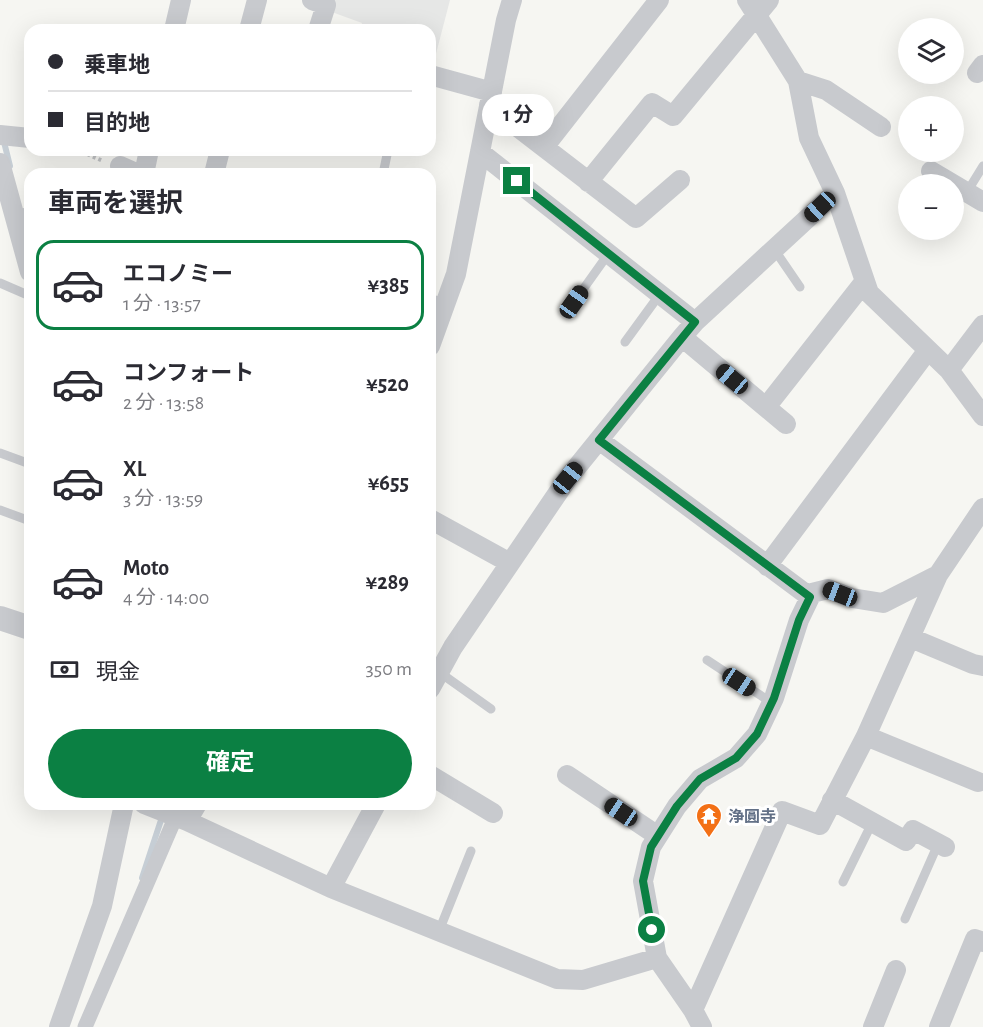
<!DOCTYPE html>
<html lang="ja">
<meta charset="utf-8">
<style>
:root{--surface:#fff;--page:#f7f7f7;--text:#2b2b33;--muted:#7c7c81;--line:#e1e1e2;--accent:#0b8043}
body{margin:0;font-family:"Alegreya Sans","Noto Sans JP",sans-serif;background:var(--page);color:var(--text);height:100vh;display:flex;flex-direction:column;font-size:22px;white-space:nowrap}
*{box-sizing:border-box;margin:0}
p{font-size:20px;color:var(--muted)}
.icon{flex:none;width:33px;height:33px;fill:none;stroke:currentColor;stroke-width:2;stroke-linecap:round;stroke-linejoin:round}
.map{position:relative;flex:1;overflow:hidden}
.sheet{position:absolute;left:24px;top:168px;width:412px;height:642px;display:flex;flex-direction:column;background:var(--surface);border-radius:18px;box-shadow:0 6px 24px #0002}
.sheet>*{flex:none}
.top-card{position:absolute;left:24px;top:24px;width:412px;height:132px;border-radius:18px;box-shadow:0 6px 24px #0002;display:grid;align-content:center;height:132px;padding:0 24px;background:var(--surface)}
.fabs{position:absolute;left:898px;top:18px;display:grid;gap:12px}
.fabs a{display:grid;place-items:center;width:66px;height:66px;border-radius:50%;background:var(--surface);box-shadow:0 6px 24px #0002;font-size:30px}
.end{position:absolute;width:27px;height:27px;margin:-14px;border:8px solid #0b8043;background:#fff;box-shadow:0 0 0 3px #fff}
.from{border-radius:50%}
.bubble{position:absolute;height:42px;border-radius:21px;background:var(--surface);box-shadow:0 6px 24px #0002;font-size:20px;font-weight:700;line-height:42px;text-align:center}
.car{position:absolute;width:18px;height:36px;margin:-18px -9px;border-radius:8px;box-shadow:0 0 4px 2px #0007;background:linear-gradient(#222 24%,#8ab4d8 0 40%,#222 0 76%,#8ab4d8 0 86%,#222 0)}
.top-card b{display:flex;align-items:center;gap:21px;height:57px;font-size:22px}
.top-card b+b{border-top:2px solid var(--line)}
.top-card i{width:15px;height:15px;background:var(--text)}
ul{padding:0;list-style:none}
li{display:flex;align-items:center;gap:18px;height:90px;margin:0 12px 9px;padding:0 12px;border:3px solid transparent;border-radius:18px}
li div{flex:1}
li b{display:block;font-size:22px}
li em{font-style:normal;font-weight:700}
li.on{border-color:var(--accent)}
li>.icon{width:54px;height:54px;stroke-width:1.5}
h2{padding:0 24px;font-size:27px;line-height:72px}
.pay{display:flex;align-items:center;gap:15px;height:66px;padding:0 24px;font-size:22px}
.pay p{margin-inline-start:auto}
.primary-button{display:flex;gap:12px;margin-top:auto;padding:12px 24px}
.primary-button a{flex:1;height:69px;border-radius:36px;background:var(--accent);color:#fff;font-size:24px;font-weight:700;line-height:69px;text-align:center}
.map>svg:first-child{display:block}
</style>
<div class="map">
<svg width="983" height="1027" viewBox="0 0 983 1027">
<rect width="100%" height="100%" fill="#f6f6f2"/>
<path fill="#e6e7e6" d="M333 0H450L432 69H430V30H360L362 23 329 11Z"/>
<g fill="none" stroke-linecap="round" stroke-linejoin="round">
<path stroke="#c6ced5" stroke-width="6" d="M3 138 10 166
M142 878 163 814"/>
<path stroke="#c0c2c4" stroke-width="4" stroke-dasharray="3 3" stroke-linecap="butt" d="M83 150 89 155 103 161"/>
<path stroke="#c8cace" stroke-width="9" d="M383 174 388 150
M967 192 983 166
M14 215 30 211
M774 249 800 287
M0 283 30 296
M430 298 445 304
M574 302 609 253
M625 342 660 294
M0 453 30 464
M0 510 30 521
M707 660 772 703
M439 672 491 709
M843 882 872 823
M905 919 938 844
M439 931 471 851"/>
<path stroke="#c8cace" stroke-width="15" d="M85 1027 176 816"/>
<path stroke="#c8cace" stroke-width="20" d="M312 0 326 5 318 30
M747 0 798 81 809 138 835 193 869 293 949 370 983 416
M174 30 181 0
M249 30 257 0
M977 73 983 65
M430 75 492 92
M798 81 826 90 881 127
M489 105 636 218 680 180
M0 135 30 138
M544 147 659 0
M480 152 695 322
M0 163 30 272
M120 166 138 174
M931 171 983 202
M144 174 149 150
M214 174 220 150
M588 182 652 103 673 116 769 0
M682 337 786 424
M430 346 456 274 506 20 512 0
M949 370 983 325
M766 407 865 281
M599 440 810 597
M430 519 510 563
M767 566 928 350
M911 638 973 664 983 666
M430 689 453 647 568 478 682 337 695 322 835 193
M866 736 978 782
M430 775 493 813
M567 775 658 836
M832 800 906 841 913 830 945 847
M144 804 187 821 331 888 557 979 583 980 657 958
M187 821 197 804
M331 888 376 804
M693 1010 782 811 820 825 866 736 938 575 983 508
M59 1027 102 906 124 804
M702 1027 693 1010 657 958 643 881 651 847 677 806 700 779 736 758 757 734 774 698 799 620 812 593 828 589 852 598 883 603 938 575
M873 1027 896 970
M939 1027 975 939 983 942"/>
<path stroke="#c8cace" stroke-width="24" d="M0 618 30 628"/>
</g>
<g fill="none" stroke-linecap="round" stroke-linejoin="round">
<path stroke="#0b8043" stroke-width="8" d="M517 181 695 322 599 440 810 597 799 620 774 698 757 734 736 758 700 779 677 806 651 847 643 881 652 930"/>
</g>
<defs>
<symbol id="temple-pin" viewBox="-11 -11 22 30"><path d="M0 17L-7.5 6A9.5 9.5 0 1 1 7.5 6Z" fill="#f37016" stroke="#fff"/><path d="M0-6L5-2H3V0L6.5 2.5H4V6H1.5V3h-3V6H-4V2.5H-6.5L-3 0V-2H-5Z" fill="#fff"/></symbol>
</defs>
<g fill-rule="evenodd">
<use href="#temple-pin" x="694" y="801" width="30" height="40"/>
</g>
<g text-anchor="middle" stroke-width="6" stroke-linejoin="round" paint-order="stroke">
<g font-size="16" font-weight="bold" fill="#627086" stroke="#fff" text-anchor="start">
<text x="728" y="822">浄圓寺</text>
</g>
</g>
</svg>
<div class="fabs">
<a><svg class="icon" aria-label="layers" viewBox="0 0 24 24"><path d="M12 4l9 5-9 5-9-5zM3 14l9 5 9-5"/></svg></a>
<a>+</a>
<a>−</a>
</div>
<i class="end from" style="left:652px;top:930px"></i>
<i class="end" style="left:517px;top:181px"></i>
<div class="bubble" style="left:482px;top:94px;width:72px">1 分</div>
<i class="car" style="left:820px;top:207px;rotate:227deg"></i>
<i class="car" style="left:574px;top:302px;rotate:35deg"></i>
<i class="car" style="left:732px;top:379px;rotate:310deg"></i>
<i class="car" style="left:568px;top:478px;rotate:39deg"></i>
<i class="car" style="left:840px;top:594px;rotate:291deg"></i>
<i class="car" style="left:739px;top:682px;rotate:123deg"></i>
<i class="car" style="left:621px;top:812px;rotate:304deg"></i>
<div class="top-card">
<b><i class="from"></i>乗車地</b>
<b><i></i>目的地</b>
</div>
<section class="sheet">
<h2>車両を選択</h2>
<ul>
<li class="on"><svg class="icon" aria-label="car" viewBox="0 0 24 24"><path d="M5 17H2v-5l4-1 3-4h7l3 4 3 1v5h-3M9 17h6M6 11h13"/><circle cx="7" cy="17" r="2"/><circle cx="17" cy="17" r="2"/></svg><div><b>エコノミー</b><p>1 分 · 13:57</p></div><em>¥385</em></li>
<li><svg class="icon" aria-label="car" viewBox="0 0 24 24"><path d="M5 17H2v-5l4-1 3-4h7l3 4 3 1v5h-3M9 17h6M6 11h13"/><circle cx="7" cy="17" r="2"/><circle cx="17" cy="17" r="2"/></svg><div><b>コンフォート</b><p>2 分 · 13:58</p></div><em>¥520</em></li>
<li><svg class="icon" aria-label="car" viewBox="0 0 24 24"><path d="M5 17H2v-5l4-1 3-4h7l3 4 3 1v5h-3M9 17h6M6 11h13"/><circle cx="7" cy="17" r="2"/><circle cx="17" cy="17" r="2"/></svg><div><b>XL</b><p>3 分 · 13:59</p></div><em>¥655</em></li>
<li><svg class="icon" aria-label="car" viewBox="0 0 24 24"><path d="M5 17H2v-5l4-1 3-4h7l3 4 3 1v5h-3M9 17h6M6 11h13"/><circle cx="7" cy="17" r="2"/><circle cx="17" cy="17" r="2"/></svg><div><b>Moto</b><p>4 分 · 14:00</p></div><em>¥289</em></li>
</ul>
<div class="pay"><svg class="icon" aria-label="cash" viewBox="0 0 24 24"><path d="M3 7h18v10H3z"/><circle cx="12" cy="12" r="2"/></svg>現金<p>350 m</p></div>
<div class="primary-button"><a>確定</a></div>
</section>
</div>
